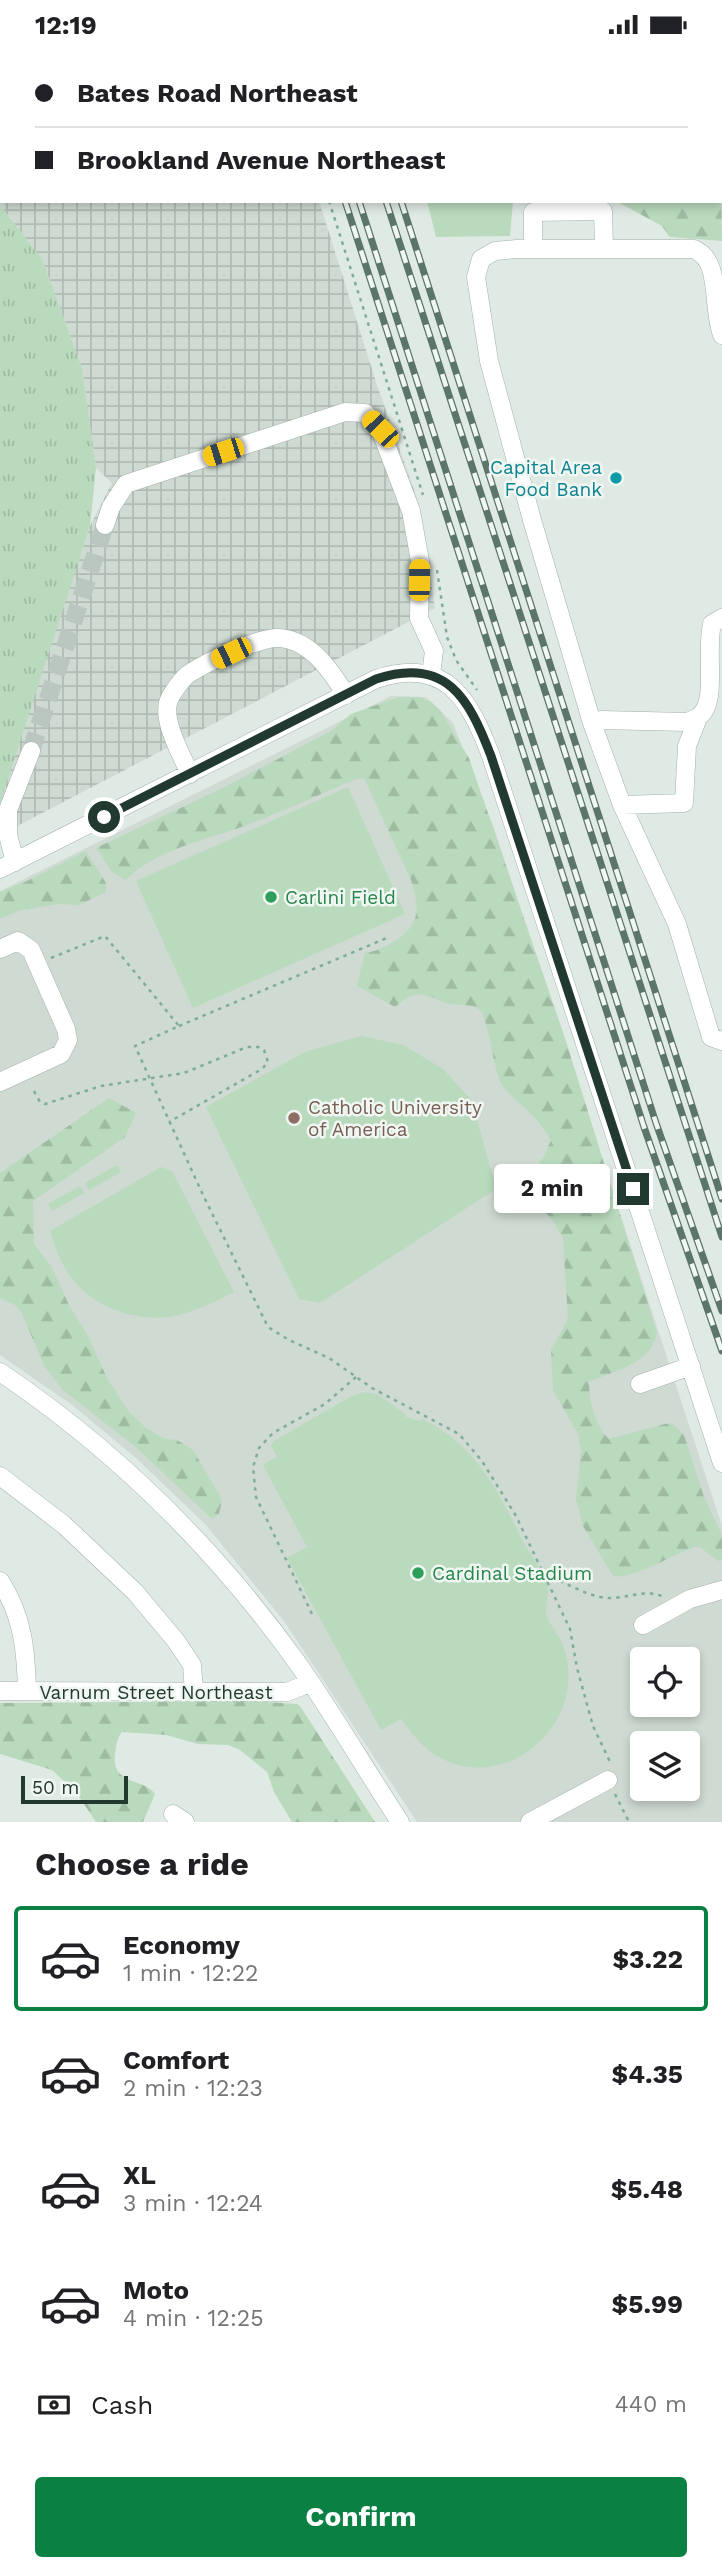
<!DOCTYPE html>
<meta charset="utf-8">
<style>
:root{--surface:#fff;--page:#f2f2f2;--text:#202124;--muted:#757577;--line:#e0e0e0;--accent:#0b8043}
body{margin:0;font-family:"Work Sans",sans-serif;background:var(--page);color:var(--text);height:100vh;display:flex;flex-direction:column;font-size:26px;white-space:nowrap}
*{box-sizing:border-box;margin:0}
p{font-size:23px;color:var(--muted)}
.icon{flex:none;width:38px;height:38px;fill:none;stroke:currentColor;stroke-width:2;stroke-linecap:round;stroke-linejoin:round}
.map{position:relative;height:1773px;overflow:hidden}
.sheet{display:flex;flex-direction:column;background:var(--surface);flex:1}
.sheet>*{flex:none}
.banner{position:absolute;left:0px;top:0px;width:723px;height:154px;box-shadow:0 4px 10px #0003;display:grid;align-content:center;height:154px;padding:0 35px;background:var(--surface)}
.buttons{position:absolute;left:630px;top:1598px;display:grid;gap:14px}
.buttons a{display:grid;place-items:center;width:70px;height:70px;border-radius:7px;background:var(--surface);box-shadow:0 4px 10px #0003;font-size:35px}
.scale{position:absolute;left:21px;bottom:18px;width:107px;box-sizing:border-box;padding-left:7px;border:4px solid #21392f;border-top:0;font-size:19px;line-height:24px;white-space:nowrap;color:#21392f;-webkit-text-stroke:5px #f0f7f2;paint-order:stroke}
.end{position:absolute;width:32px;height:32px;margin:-16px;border:9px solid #21392f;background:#fff;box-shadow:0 0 0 4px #fff}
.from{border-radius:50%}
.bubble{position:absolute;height:49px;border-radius:7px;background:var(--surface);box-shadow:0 4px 10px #0003;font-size:23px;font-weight:700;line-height:49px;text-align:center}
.car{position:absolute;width:21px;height:42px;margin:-21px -10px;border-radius:9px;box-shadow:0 0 5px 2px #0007;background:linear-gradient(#f5c518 24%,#345 0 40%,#f5c518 0 76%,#345 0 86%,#f5c518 0)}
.banner b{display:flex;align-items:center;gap:24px;height:66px;font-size:26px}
.banner b+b{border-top:2px solid var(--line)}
.banner i{width:18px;height:18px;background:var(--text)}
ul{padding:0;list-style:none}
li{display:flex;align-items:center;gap:21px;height:105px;margin:0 14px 10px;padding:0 21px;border:4px solid transparent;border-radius:7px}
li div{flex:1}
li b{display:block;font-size:26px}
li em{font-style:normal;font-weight:700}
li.selected{border-color:var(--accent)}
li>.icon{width:63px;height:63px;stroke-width:1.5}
h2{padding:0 35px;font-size:32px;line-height:84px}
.pay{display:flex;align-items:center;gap:18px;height:77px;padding:0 35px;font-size:26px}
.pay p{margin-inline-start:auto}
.button{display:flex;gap:14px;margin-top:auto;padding:14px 35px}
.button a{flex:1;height:80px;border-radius:7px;background:var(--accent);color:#fff;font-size:28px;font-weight:700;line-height:80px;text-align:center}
.status{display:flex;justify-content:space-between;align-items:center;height:49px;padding:0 35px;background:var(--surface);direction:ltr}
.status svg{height:19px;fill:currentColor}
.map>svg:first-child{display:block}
</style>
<div class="status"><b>12:19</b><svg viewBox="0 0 49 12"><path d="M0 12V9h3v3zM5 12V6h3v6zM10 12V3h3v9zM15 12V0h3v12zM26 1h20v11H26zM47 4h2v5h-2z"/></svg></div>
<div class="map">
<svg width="722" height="1773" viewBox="0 0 722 1773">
<defs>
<pattern id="industrial-grid" width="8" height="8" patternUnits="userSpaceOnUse" patternTransform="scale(1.75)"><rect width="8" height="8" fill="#cedad2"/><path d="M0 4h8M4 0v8" fill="none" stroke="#b1bcb5"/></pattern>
<pattern id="forest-firs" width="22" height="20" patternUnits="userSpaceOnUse" patternTransform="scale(1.75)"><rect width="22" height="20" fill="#b9dabd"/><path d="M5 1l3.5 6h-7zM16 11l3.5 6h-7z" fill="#9fbca3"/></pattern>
<pattern id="park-tufts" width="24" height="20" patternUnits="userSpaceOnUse" patternTransform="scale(1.75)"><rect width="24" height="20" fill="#b9dabd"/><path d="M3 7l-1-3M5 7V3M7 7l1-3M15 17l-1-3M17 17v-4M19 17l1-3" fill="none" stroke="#9fbca3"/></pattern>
</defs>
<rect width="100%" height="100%" fill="#e0eae4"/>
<path fill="#cedad2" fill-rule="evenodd" d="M391 647 426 648 453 674 494 779 722 1477V1773H417L284 1572 205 1475 136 1409 72 1356 0 1306V842ZM642 1610H688V1656H642ZM642 1694H688V1740H642Z"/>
<path fill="url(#industrial-grid)" d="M0 0H274L275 2H2V152H319L376 333 419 455 435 559 0 786V754L3 741 90 477 112 434 96 419 82 319 42 210 0 156Z"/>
<path fill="url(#forest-firs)" d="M721 118 722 192 670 188 662 177 616 152H721Z
M399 648H419L431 653 440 661 469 709 565 989 657 1284C650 1316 615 1321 589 1333 589 1351 595 1377 609 1390L665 1375 672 1374 684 1386 704 1448 722 1486V1511L718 1512 700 1498H694C674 1505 632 1531 613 1527L583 1477 576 1450 581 1402 578 1385 553 1341 551 1301 568 1270 563 1189 552 1171 535 1152 528 1131 544 1107 551 1091C546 1084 541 1075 535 1069 525 1058 509 1047 501 1034 493 1018 488 968 480 961 470 953 455 958 443 953 420 944 416 940 395 958L357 937 365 904C383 902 414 885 416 865 418 854 414 842 411 831L364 729 356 730C320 745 284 762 247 776 211 789 152 802 126 831L112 823 96 799 223 739 331 682 351 665Z
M86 802 106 834V843L79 856 58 855 18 862 0 870V843L25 833Z
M109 1049 136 1064 125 1088 33 1152 34 1195 51 1217 70 1258 87 1285 107 1329 129 1363 146 1379 165 1390 177 1391 193 1401 222 1451 219 1465 212 1470 137 1399 63 1341 45 1318 21 1263 15 1256 0 1249V1124Z
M248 1652 297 1655 300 1657 375 1773H292L274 1743 267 1723 240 1701 228 1696 198 1695 166 1686 122 1683C117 1689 116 1697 115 1705 111 1737 145 1729 155 1745L143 1773H96L76 1743 52 1721 0 1705V1654Z"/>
<path fill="url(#park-tufts)" d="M0 156 42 210 82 319 96 419 90 477 0 754Z"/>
<path fill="#b9dabd" d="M427 152H513L510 187 436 188Z
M348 738 405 865 193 959 136 832Z
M361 987 403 996 443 1020 472 1052 496 1140 320 1254 299 1250 206 1058 305 1003Z
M117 1116 121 1123 89 1141 85 1134Z
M161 1118 172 1122 234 1243C216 1252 198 1261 179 1266 137 1276 85 1257 64 1217 58 1207 54 1194 50 1182Z
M80 1137 84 1144 52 1162 48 1155Z
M364 1343 377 1345 404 1364 406 1368 419 1372 423 1370C479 1399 498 1443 525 1496 532 1508 545 1525 548 1538 549 1547 545 1557 546 1565 548 1573 555 1581 559 1588 567 1602 570 1620 568 1635 562 1698 490 1742 434 1705 420 1696 411 1683 401 1670L381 1681 287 1509 307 1498 263 1416 277 1408 271 1397 274 1392 350 1348Z"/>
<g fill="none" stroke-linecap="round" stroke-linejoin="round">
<path stroke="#bac7c0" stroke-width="18" stroke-dasharray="18 9" stroke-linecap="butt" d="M31 702 105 476"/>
<defs>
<path id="minor" d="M495 2V0
M721 104H722
M0 114 2 115
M533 200V163L603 162 604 200
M105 476 111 458 126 435 345 363 365 364 380 380 411 462 420 512 419 569 434 602 431 626
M722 569 712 575C706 599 715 642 705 660 701 668 695 670 687 673L601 671 592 674 622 756 677 875 711 988 722 992
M592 674 532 471 489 312 476 228 481 210 495 202 517 200H694C722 212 711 255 722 286
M190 725C182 707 163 674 168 654 170 646 183 628 190 624 207 613 259 588 279 589 311 591 331 622 346 646
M622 756 684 754 687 697 698 669
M15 813 8 786V761L31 702
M0 820 376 630C445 607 469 649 491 707L722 1414
M0 900 18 892 31 901 66 980 68 991 61 1005 0 1033
M0 1323C117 1402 214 1498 296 1612 333 1664 365 1720 400 1773
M640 1335 691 1317
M0 1427 64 1476 135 1543 176 1592 192 1616 194 1642
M0 1532C23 1567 26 1602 27 1642
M643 1576 690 1550 722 1541
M0 1642 287 1643 310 1634
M173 1765 185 1773
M530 1773 608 1731"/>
</defs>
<use href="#minor" stroke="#a3b1aa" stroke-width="19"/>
<path stroke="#81ac98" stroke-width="2.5" stroke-dasharray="3.5 5" stroke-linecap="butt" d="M278 0 279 2
M446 2V0
M688 2V0
M329 152 423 446
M437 521 447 588 456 611 477 641
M51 909 105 887 179 977 135 997 203 1146 268 1278 289 1291 329 1309 372 1339 459 1385 482 1412 516 1467 570 1580 577 1619 593 1677 611 1715
M179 977 389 888
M34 1042 40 1053 45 1055 101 1037 184 1024 247 998H258L264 1001 268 1013 262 1020 169 1073
M544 1526C564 1532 581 1544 600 1548 623 1553 643 1538 664 1548
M312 1565 256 1448 253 1418 259 1399 273 1384 325 1355 356 1328
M615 1745 629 1773"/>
<use href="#minor" stroke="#fff" stroke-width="18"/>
<defs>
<path id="rail" d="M296 0V2
M309 0 310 2
M337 0 338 2
M351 0V2
M345 152 644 1078 722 1302
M359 152 656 1074 722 1262
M386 152 722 1188
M401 152 722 1150"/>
</defs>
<use href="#rail" stroke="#5c756a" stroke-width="7"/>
<use href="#rail" stroke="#f0f7f2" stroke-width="4.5" stroke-dasharray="13" stroke-linecap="butt"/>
</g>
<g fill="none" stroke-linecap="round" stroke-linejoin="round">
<path stroke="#21392f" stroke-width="9" d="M104 768 376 630C446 607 469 649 491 707L633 1140"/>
</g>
<circle fill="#0f9aa8" stroke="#f0f7f2" stroke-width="2.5" cx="616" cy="429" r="7"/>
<g fill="#2e9e5b" stroke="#f0f7f2" stroke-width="2.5">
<circle cx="271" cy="848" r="7"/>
<circle cx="418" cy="1524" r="7"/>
</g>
<circle fill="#8d6e63" stroke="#f0f7f2" stroke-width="2.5" cx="294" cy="1069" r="7"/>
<g text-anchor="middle" stroke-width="5" stroke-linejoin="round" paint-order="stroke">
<g font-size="19" fill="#0d838f" stroke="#f0f7f2" text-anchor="end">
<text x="602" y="425">Capital Area<tspan x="602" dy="22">Food Bank</tspan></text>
</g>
<g font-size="19" fill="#27864d" stroke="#f0f7f2" text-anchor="start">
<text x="285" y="855">Carlini Field</text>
<text x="432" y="1531">Cardinal Stadium</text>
</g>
<g font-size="19" fill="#785e54" stroke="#f0f7f2" text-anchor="start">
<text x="308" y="1065">Catholic University<tspan x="308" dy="22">of America</tspan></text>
</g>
<g font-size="19" fill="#21392f" stroke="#f0f7f2">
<text x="156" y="1650">Varnum Street Northeast</text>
</g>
</g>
</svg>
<div class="buttons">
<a><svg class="icon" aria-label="locate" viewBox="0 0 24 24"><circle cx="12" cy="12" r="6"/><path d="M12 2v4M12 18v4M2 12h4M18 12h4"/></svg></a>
<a><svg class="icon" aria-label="layers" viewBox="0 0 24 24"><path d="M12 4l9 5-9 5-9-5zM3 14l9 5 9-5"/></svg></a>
</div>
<div class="scale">50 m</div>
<i class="end from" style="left:104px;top:768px"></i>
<i class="end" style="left:633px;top:1140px"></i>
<div class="bubble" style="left:494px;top:1115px;width:116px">2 min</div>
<i class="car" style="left:380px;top:380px;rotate:316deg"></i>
<i class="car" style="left:223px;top:403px;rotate:252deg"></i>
<i class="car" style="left:419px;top:531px;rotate:1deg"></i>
<i class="car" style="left:231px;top:604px;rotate:244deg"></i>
<div class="banner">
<b><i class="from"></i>Bates Road Northeast</b>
<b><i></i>Brookland Avenue Northeast</b>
</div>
</div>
<section class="sheet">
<h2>Choose a ride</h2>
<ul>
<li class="selected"><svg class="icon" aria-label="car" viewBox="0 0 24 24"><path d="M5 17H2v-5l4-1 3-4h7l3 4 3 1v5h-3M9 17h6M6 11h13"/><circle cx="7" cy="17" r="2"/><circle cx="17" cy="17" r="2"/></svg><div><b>Economy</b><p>1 min · 12:22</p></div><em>$3.22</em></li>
<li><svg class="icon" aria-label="car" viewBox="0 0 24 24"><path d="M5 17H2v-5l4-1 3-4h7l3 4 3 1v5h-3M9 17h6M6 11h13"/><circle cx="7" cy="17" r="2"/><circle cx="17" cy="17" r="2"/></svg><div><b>Comfort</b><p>2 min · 12:23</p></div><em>$4.35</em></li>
<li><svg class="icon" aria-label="car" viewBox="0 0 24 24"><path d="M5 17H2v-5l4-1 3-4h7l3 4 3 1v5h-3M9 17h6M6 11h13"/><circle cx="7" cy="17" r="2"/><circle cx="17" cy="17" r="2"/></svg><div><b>XL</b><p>3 min · 12:24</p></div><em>$5.48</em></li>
<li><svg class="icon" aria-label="car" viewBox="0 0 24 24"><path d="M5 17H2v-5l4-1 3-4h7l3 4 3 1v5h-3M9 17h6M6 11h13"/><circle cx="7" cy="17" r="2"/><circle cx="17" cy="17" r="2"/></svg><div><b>Moto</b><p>4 min · 12:25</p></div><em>$5.99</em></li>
</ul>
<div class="pay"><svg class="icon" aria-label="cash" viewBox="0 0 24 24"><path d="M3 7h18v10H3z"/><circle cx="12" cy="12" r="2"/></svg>Cash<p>440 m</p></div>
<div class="button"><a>Confirm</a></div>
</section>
